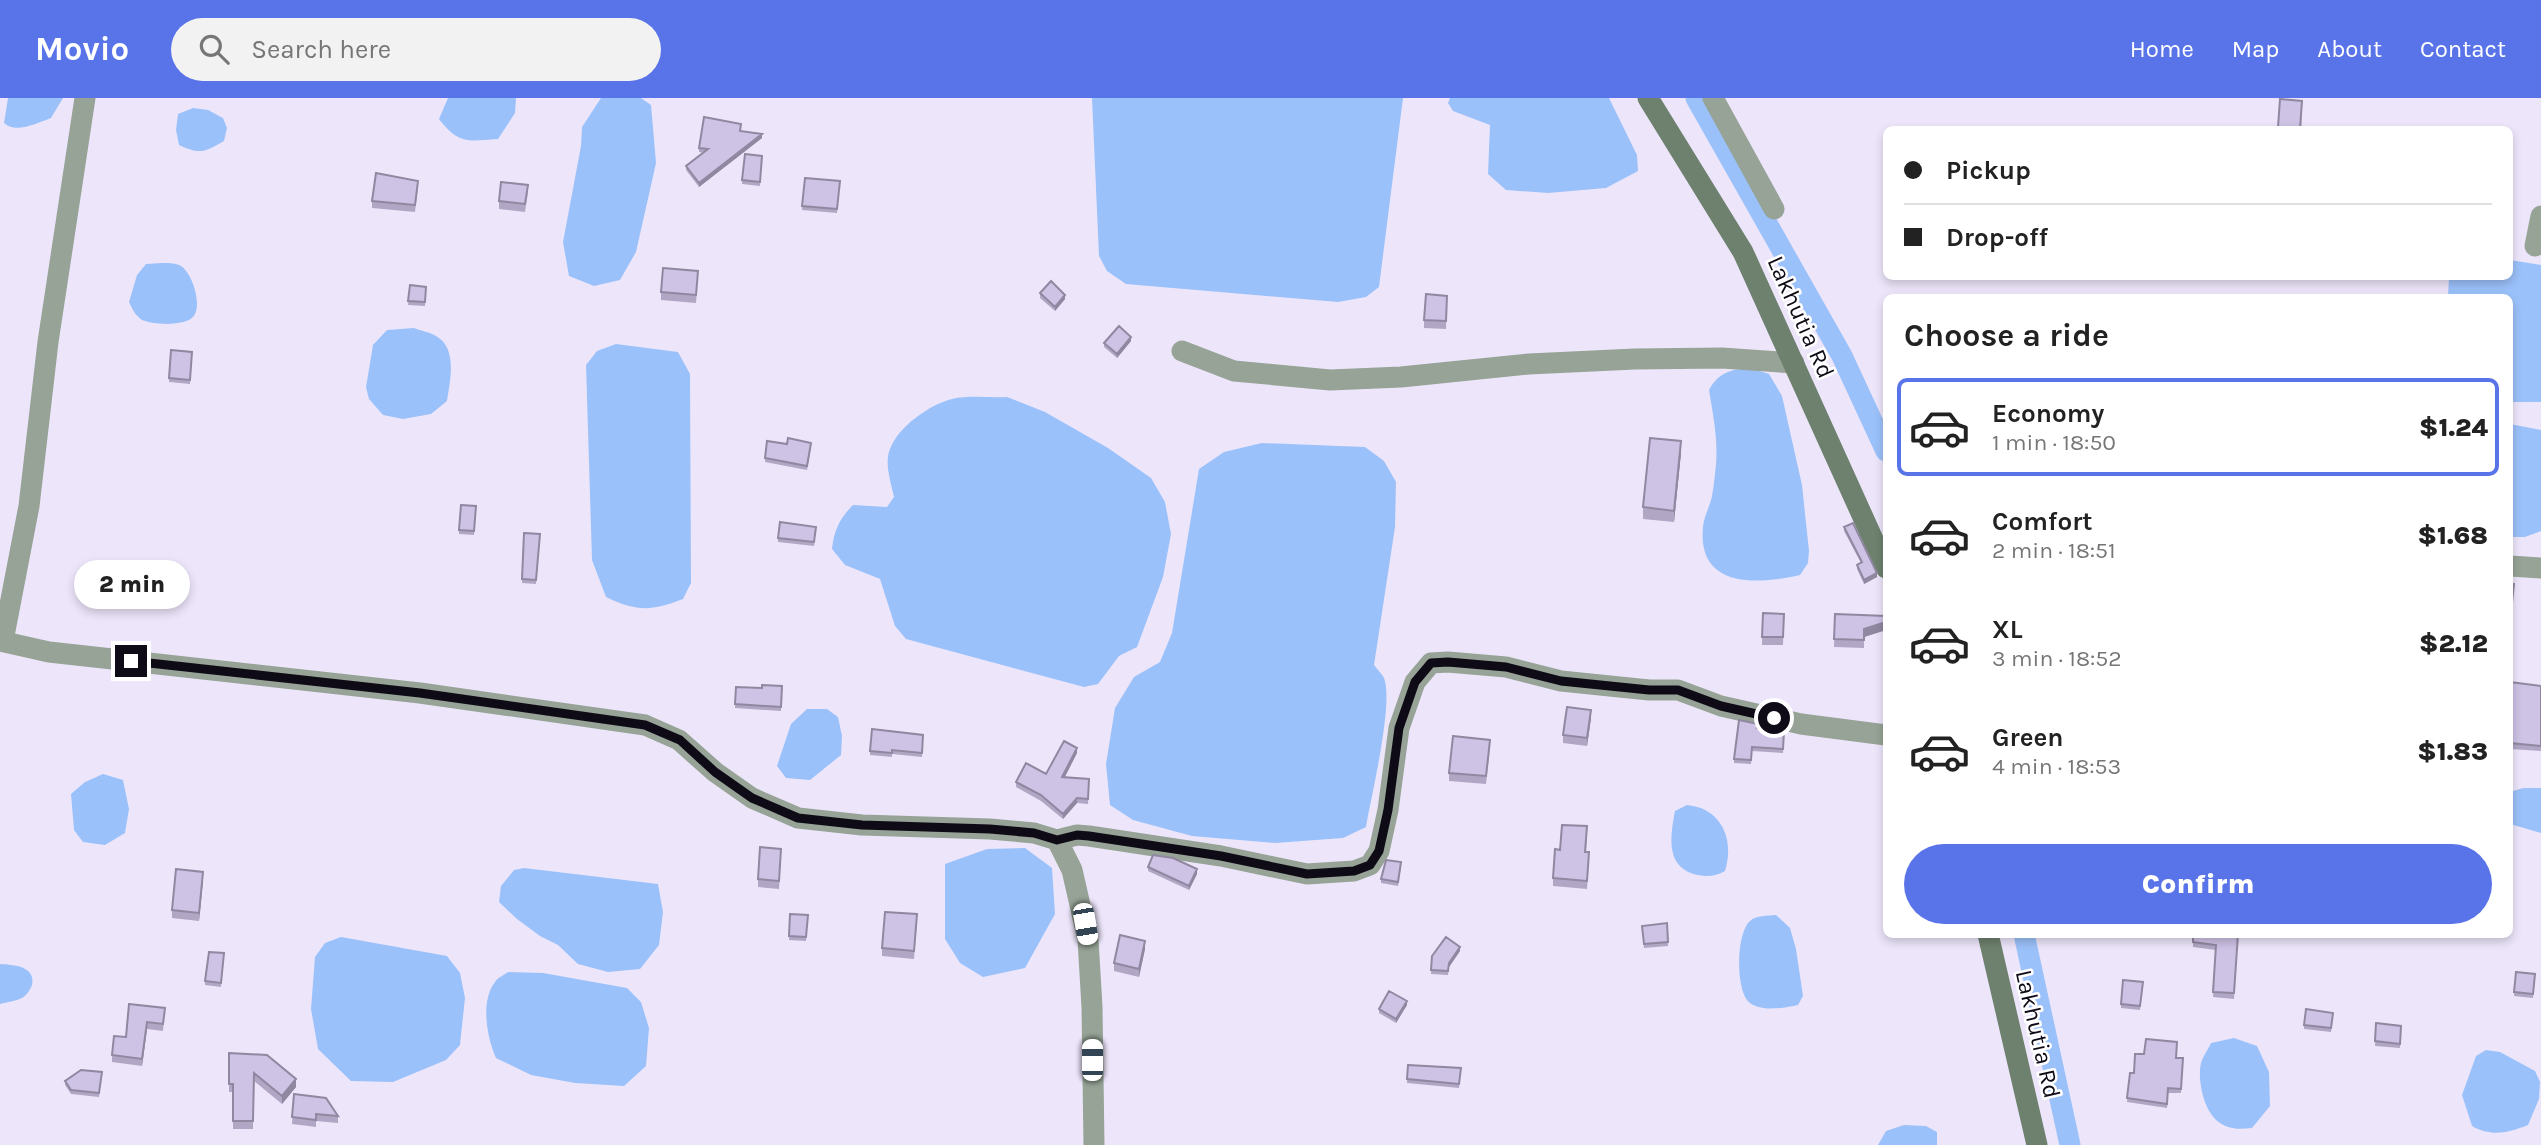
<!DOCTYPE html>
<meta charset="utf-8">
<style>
:root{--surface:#fff;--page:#f2f2f2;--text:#222;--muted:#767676;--line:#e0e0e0;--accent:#5973e9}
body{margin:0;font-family:Karla,sans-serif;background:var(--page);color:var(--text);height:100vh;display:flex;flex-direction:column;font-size:26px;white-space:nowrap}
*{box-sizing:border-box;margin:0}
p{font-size:23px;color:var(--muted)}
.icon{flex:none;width:38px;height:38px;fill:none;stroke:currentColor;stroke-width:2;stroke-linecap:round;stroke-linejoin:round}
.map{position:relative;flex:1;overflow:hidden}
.side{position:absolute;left:1883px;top:196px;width:630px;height:644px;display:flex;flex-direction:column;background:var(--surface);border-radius:10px;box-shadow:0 4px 10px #0003}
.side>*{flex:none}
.hud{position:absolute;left:1883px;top:28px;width:630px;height:154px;border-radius:10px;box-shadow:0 4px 10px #0003;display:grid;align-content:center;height:154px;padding:0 21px;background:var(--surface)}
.end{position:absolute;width:32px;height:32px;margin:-16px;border:9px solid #0f0b16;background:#fff;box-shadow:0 0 0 4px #fff}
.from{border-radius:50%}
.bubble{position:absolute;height:49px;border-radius:24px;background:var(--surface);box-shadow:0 4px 10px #0003;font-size:23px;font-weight:800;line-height:49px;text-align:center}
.car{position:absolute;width:21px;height:42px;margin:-21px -10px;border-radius:9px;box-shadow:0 0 5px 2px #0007;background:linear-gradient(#fff 24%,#345 0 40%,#fff 0 76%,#345 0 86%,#fff 0)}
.hud b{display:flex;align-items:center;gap:24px;height:66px;font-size:26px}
.hud b+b{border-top:2px solid var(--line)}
.hud i{width:18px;height:18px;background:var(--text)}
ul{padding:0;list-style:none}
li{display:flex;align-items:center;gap:21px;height:98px;margin:0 14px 10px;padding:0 7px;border:4px solid transparent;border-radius:10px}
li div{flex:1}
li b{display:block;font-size:26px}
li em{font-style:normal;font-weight:800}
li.on{border-color:var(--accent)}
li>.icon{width:63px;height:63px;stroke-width:1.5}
h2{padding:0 21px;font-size:32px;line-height:84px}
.cta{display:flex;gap:14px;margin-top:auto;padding:14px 21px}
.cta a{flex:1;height:80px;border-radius:42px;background:var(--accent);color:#fff;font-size:28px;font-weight:800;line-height:80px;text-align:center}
header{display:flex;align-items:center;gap:42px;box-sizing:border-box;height:98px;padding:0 35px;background:var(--accent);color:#fff}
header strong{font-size:33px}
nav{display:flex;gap:38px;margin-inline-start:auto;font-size:24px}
.search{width:490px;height:63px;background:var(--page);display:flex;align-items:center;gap:18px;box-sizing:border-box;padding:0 24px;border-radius:38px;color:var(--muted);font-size:26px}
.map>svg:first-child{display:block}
</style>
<header>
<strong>Movio</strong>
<div class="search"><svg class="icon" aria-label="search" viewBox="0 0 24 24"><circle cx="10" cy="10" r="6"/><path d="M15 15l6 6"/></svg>Search here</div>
<nav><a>Home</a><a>Map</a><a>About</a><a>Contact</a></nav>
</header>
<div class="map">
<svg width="2541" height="1047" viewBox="0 0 2541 1047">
<rect width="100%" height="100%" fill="#ede6fb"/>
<path fill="#9bc1fa" d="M8 0H63L51 20C37 25 16 36 4 25Z
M448 0H516L515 15 498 41C468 43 459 47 439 21Z
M601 0H641L651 7 656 65 636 154 620 182 594 188 569 178 563 144 581 48 582 29Z
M1092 0H1403L1379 189 1366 199 1338 204 1126 186 1107 173 1099 158Z
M1450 0H1609L1637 57 1638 73 1606 90 1548 95 1506 92 1488 76 1490 27 1453 13 1448 5Z
M193 10 208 12 223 20 227 30 224 43C205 54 200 57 179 47L176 32 178 16Z
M2510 162 2541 167V304H2510V200L2448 199 2449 179 2510 178Z
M162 165C167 165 174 165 179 167 192 172 204 210 192 220 182 228 153 227 142 222 136 218 132 211 129 204L137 177 146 166Z
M414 230C421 233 430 234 436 238 458 250 450 283 447 303L431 316 403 321 383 317 369 301 366 289 373 247 387 232Z
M616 246 678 254 690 276 691 485 683 501C652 513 637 514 606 499L592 462 586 267 597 253Z
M1750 270 1769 276 1782 298 1802 387 1809 453 1808 465 1800 477C1756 487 1697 490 1703 429 1704 418 1710 408 1712 398 1714 387 1715 376 1716 366 1718 340 1713 317 1709 292 1718 275 1731 271 1750 270Z
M1007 299 1045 314 1108 350 1151 380 1165 404 1171 436 1163 479 1137 549 1119 558 1098 586 1084 589 906 541 895 528 880 481 845 467 832 451C834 432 840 420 853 407L887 409 894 399C891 385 884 365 890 351 899 328 929 307 952 301 969 297 990 300 1007 299Z
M2510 326 2541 332V433L2525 439H2510Z
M1262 345 1365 349 1384 363 1396 384 1395 429 1374 567C1377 571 1382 576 1384 580 1394 605 1371 699 1366 729L1343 740 1275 745 1192 738 1133 722 1110 707 1106 666 1115 610 1134 579 1160 564 1172 535 1199 371 1224 354Z
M807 611H827L838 619 842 638 841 657 810 682 786 680 777 668 791 626Z
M103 676 123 682 129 711 125 735 105 747 83 744 74 732 71 696 85 684Z
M2523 690H2541V735L2510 726V694Z
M1687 707C1721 710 1735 741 1725 773 1717 778 1707 779 1698 777 1665 770 1670 739 1675 713Z
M1025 750 1052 770 1055 816 1025 870 983 879 960 865 945 841V766L987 751Z
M524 770 658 786 663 814 659 847 640 871 608 874 578 866 558 847 540 838 517 821 499 804 501 788 514 772Z
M1776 817 1790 830 1796 851 1803 898 1798 907C1784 910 1762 914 1750 905 1735 894 1736 835 1750 823 1756 817 1768 818 1776 817Z
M341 839 447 858 460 875 465 900 460 947 446 962 393 984 351 983 318 951 311 911 315 859 325 845Z
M0 866C14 867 36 868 32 887 30 892 27 897 22 900 16 903 7 904 0 906Z
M508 874 543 875 627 890 641 904 649 930 646 968 624 988 575 985 531 977 496 960C487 940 480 903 495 884 497 880 504 877 508 874Z
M2234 940 2257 948 2269 974 2270 1008 2252 1030C2241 1031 2230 1032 2220 1025 2204 1015 2197 982 2201 965 2203 958 2208 952 2211 945Z
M2486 952 2500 954 2535 973 2540 984 2539 1001 2528 1027C2508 1035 2491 1039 2472 1028L2462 997 2476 958Z
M1904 1027 1926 1028 1937 1034V1047H1878L1886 1033Z"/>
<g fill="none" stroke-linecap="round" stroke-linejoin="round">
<path stroke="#9bc1fa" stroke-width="21" d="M1696 0 1842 258 1886 353
M2024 836 2070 1047"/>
<path stroke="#96a396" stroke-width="21" d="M1713 0 1774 111
M2535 148 2541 118
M1182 253 1234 273 1330 282 1401 279 1529 266 1635 261 1722 260 1794 265
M2510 468 2541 470
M0 543 49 554 420 595 645 627 679 642 715 674 752 700 798 720 862 727 990 731 1034 735 1057 742 1072 772 1088 842 1092 909 1094 1047
M3 543 29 408 48 244 85 0
M1057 742 1077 737 1089 738 1221 758 1307 776 1354 773 1370 767 1379 753 1388 712 1399 630 1415 584 1431 565 1448 564 1506 569 1561 583 1649 592H1678L1721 608 1801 626 1886 637"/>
<path stroke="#6e806e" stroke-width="21" d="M1648 0 1743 154 1886 470
M1988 836 2037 1047"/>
</g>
<path fill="#b1a7c5" d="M2280 1 2302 11 2301 32H2278Z
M740 33 762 40 699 89 686 72V68L704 55 699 54V50Z
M762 58 760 88 742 86V82Z
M805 80 840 83 837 115 802 112Z
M418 89 415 114 372 110V103Z
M528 94 525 114 499 111V103Z
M698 181 696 205 661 202V194Z
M410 187 426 189 425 208 408 207Z
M1040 195 1065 201 1055 213 1040 200Z
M1447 198 1446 231 1424 230V222Z
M1131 243 1117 260 1104 249V245Z
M171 252 192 254 190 286 169 284Z
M811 349 807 372 765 364V360Z
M1681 355 1674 424 1643 421V409Z
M476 408 474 437 459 436V432Z
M1886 422V439L1883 432V424Z
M816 429 814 448 778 444V440Z
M1844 429 1877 479 1864 486 1857 471V467L1861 465 1844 433Z
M524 435 540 436 536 486 522 485Z
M1763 515 1784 516 1783 547H1762Z
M1835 516 1886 518V532L1864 539V550L1834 549Z
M2510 584 2541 588V653L2510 651Z
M782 588 781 613 735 610 736 589 762 590Z
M1591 620 1587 648 1563 645V637Z
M1758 630 1784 633 1783 655 1752 653 1751 666 1734 665V661Z
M872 631 923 637 922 659 892 656V659L870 657Z
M1490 650 1486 686 1449 683V675Z
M1077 655 1065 679 1089 686 1088 706 1077 705 1063 721 1041 703 1016 689V684L1046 676Z
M1587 736 1586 754 1589 762 1587 791 1553 788V780L1560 752Z
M781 759 779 791 758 789V781Z
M1148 769 1197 776 1189 792 1148 773Z
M1401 769 1398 788 1381 785V781Z
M203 782 199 823 172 820V812Z
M790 816 808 817 806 843 789 842Z
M917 824 914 861 882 858V850Z
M1667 825 1668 848 1644 850 1642 828Z
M2193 836H2238L2234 901 2213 899 2216 852 2193 849Z
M1145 851 1139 879 1114 873V865Z
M1460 853 1449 869 1448 877 1431 876 1432 858Z
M224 855 221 889 205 887V883Z
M2535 876 2533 900 2514 898V894Z
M2143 884 2140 912 2121 910V906Z
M1407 907 1396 925 1379 915V911Z
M165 910 163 933 147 931 142 968 112 964V957L126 939Z
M2333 919 2331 934 2304 931V927Z
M2376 925 2401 928 2400 950 2375 948Z
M229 955 296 989 282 1006 254 983 253 1031H233V994H229Z
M2177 960H2183L2181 995H2168L2167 1010 2127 1004 2130 975H2134Z
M1408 967 1461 970 1459 990 1407 985Z
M102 974 99 999 71 996 65 987V983Z
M294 996 338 1018V1025L316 1023V1029L292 1026Z"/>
<path fill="#9088a0" d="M762 36V40L699 89V85Z
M1065 197V201L1055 213V209Z
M1131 239V243L1117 260V256Z
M1681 343V355L1674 424V413Z
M1877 475V479L1864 486V482Z
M1886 524V532L1864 539V531Z
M1591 612V620L1587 648V640Z
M1077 650V655L1062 684V679Z
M1077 700V705L1063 721V716Z
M1197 771V776L1189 792V788Z
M203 774V782L199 823V815Z
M1145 843V851L1139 879V871Z
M1460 849V853L1449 869V865Z
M1407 903V907L1396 925V921Z
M147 924V931L142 968V961Z
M296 981V989L282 1006V998Z"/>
<path fill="#cec2e5" stroke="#9088a0" stroke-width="2" d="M2280 1 2302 3 2300 31 2278 29Z
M704 19 741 26 740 33 762 36 699 85 686 68 708 51 699 50Z
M745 56 762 58 760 84 742 82Z
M376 75 418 83 415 107 372 103Z
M805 80 840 83 837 111 802 108Z
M501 84 528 87 525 106 499 103Z
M663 170 698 173 696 197 661 194Z
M1051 183 1065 197 1055 209 1040 195Z
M410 187 426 189 425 204 408 203Z
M1426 196 1447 198 1446 223 1424 222Z
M1119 228 1131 239 1117 256 1104 245Z
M171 252 192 254 190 282 169 280Z
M788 340 811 345 807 368 765 360 767 343 787 346Z
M1650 340 1681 343 1674 413 1643 409Z
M461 407 476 408 474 433 459 432Z
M780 424 816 429 814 444 778 440Z
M1853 425 1877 475 1864 482 1857 467 1862 464 1844 429Z
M524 435 540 436 536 482 522 481Z
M2510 485 2514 486 2512 505H2510Z
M1763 515 1784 516 1783 539H1762Z
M1835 516 1886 518V524L1864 531V542L1834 541Z
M2510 584 2541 588V648L2510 645Z
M762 587 782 588 781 609 735 606 736 589 762 590Z
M1567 609 1591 612 1587 640 1563 637Z
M1739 622 1758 626 1757 630 1784 633 1783 651 1752 649 1751 662 1734 661Z
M872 631 923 637 922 655 892 652V655L870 653Z
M1453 638 1490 642 1486 678 1449 675Z
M1064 643 1077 650 1062 679 1089 681 1088 701 1077 700 1063 716 1041 697 1016 684 1026 665 1046 676Z
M1562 727 1587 728 1585 754H1589L1587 783 1553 780 1555 751 1560 752Z
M760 749 781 751 779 783 758 781Z
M1153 757 1173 760 1197 771 1189 788 1148 769Z
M1386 762 1401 764 1398 784 1381 781Z
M176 771 203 774 199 815 172 812Z
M885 814 917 816 914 853 882 850Z
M790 816 808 817 806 839 789 838Z
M1667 825 1668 844 1644 846 1642 828Z
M2193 836H2238L2234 895 2213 894 2216 847 2193 844Z
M1120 837 1145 843 1139 871 1114 865Z
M1446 839 1460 849 1449 865 1448 873 1431 872 1432 858Z
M209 854 224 855 221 885 205 883Z
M2516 874 2535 876 2533 896 2514 894Z
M2123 882 2143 884 2140 908 2121 906Z
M1389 893 1407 903 1396 921 1379 911Z
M129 906 165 910 163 926 147 924 142 961 112 957 114 938 126 939Z
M2306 911 2333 915 2331 930 2304 927Z
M2376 925 2401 928 2400 946 2375 943Z
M2146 941 2177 944 2176 960H2183L2181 991 2168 990 2167 1006 2127 1000 2130 975H2134L2135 956H2144Z
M229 955 267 957 296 981 282 998 254 975 253 1023H233V986H229Z
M1408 967 1461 970 1459 986 1407 981Z
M81 972 102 974 99 995 71 992 65 983Z
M294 996 326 1000 338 1018 316 1016V1022L292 1019Z"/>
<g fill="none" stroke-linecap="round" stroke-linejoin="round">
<path stroke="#0f0b16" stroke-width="9" d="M131 563 420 595 645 627 680 642 715 674 752 700 798 720 862 727 990 731 1034 735 1057 742 1077 737 1089 738 1221 758 1307 776 1354 773 1370 767 1379 753 1388 712 1399 630 1415 584 1431 565 1448 564 1506 569 1561 583 1649 592H1678L1721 608 1774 620"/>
</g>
<g text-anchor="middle" stroke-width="5" stroke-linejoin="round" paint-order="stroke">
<g font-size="24" fill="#0f0b16" stroke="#fff">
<text transform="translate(1801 219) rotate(66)" y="8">Lakhutia Rd</text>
<text transform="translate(2038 936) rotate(77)" y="8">Lakhutia Rd</text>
</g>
</g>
</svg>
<i class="end from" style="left:1774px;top:620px"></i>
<i class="end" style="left:131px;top:563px"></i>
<div class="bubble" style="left:74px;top:462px;width:116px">2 min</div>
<i class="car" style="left:1085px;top:826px;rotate:170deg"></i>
<i class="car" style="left:1092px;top:962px;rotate:0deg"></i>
<div class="hud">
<b><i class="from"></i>Pickup</b>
<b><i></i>Drop-off</b>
</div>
<section class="side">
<h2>Choose a ride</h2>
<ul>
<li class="on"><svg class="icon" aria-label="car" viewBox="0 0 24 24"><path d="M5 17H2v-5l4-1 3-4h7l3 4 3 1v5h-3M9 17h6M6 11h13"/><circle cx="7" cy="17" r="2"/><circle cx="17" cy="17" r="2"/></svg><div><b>Economy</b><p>1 min · 18:50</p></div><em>$1.24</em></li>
<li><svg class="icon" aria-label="car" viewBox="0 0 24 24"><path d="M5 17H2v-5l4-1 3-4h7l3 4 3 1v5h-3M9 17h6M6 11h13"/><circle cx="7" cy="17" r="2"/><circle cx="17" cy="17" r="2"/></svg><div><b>Comfort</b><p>2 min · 18:51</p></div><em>$1.68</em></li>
<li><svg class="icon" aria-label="car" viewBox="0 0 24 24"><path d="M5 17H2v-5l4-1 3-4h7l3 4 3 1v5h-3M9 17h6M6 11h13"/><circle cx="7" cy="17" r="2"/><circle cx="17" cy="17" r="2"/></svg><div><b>XL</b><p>3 min · 18:52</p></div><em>$2.12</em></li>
<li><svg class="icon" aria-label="car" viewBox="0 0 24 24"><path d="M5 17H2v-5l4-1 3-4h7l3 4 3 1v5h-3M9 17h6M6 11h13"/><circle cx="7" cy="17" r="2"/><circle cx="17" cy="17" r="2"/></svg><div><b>Green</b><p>4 min · 18:53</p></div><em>$1.83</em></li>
</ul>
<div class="cta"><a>Confirm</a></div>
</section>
</div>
